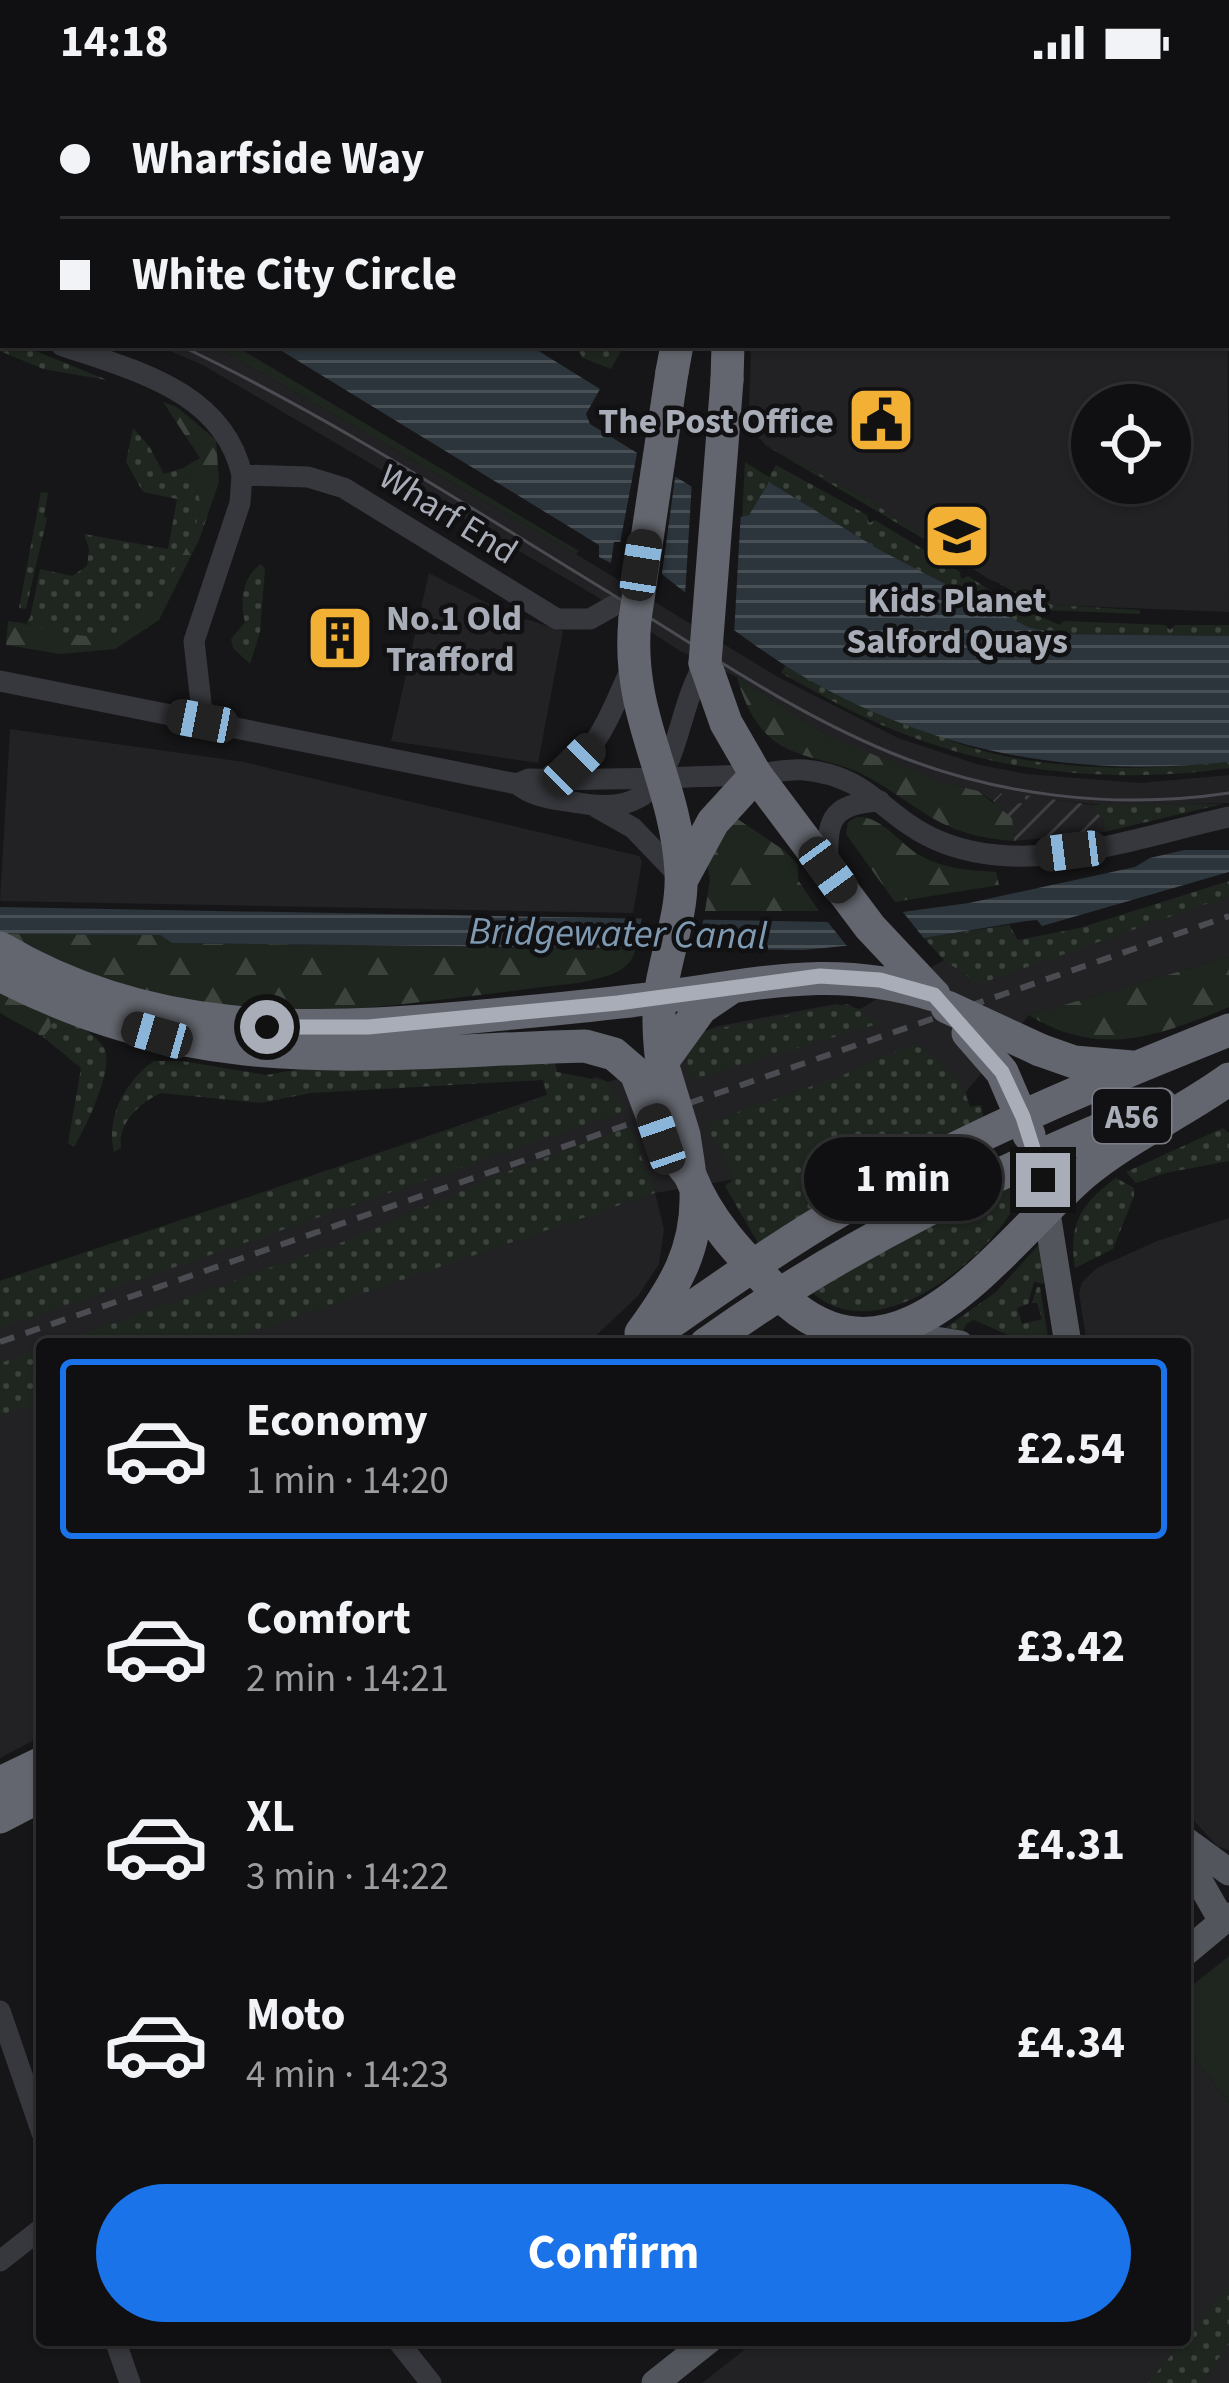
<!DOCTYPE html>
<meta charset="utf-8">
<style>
:root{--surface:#101012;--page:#1e1e20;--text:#f1f3f6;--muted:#9c9d9f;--line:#303032;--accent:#1a73e8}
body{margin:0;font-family:"Source Sans 3",sans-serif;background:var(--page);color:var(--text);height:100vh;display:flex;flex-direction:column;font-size:45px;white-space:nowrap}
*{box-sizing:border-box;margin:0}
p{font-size:39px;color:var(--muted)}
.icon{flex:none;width:66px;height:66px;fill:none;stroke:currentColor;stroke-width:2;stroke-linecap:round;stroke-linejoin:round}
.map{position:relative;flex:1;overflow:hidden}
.drawer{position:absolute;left:36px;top:1254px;width:1155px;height:1008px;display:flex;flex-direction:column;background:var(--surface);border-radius:12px;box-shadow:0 3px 9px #0004,0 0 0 3px var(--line)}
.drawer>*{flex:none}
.guide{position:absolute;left:0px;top:0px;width:1230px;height:264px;box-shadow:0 3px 9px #0004,0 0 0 3px var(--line);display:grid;align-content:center;height:264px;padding:0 60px;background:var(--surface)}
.fabs{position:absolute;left:1071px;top:300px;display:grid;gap:24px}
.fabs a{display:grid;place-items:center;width:120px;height:120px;border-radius:50%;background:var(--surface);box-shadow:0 3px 9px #0004,0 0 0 3px var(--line);font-size:60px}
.end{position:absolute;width:54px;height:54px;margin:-27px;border:15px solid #a8adb8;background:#111;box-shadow:0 0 0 6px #111}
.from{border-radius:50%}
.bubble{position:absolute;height:84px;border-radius:42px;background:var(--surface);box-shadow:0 3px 9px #0004,0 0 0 3px var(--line);font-size:39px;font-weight:700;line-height:84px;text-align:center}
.car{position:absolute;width:36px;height:72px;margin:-36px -18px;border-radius:15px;box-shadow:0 0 9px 3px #0007;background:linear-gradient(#222 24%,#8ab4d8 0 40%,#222 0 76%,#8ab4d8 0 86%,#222 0)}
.guide b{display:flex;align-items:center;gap:42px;height:114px;font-size:45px}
.guide b+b{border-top:3px solid var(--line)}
.guide i{width:30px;height:30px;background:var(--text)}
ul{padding:21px 0 0;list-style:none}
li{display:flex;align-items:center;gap:36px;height:180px;margin:0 24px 18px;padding:0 36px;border:6px solid transparent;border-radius:12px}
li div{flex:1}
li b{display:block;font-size:45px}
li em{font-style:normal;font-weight:700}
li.selected{border-color:var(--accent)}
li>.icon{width:108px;height:108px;stroke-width:1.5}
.cta{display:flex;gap:24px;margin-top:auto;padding:24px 60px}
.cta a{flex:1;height:138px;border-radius:72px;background:var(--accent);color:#fff;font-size:48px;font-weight:700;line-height:138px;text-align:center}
.status{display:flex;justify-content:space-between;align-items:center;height:84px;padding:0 60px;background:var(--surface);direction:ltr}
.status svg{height:33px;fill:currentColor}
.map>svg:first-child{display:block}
</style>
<div class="status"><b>14:18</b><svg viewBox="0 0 49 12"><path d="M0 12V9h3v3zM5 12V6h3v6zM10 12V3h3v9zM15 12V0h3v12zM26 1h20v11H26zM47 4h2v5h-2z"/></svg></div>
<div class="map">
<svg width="1229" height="2299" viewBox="0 0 1229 2299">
<defs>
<pattern id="industrial-furrows" width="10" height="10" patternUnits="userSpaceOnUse" patternTransform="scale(3)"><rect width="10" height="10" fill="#222225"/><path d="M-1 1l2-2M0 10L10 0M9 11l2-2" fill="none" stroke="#3f3f43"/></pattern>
<pattern id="grass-dots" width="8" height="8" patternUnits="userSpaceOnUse" patternTransform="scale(3)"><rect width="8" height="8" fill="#1e261f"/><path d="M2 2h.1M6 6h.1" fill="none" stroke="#3c433d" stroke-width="1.8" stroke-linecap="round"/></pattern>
<pattern id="forest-firs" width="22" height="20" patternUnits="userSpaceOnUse" patternTransform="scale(3)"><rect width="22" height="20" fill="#1e261f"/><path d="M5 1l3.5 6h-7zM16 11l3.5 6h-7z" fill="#3c433d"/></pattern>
<pattern id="water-rules" width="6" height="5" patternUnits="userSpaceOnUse" patternTransform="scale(3)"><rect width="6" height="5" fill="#2c353c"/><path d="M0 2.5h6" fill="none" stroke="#485056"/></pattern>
</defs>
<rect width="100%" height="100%" fill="#161618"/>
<path fill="#222225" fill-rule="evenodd" d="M1227 123 1229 528 1053 521 989 495 867 415 765 361 759 353 749 324 751 261H1227ZM1092 321H1170V399H1092Z
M155 261H213L576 470 778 593 898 654 980 681 1027 690 1140 699 1229 691V719L1110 722 1025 712 1028 720 1010 718 1001 709 993 717 978 707 937 697 857 665 828 652 737 593 680 567 594 511 203 281Z
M429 489 504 528 563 547 538 679 391 657Z
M10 645 244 678 639 772 642 777 633 829 0 817Z
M1229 797V873L1029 931 966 1008 968 1015 736 1095 655 1109 664 1145 659 1180 638 1212 587 1260H42V1652L0 1674V1197L216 1127 597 993 608 998 662 979 705 947 718 942 836 920 860 925 944 876 924 854 1009 841 1018 856 1080 844Z
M1229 1134V1766L1217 1762 1185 1727V1260H1087L1079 1210 1082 1198 1097 1184 1157 1157Z
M1185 1963 1229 2018V2299H702L757 2256H1185Z"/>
<path fill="url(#industrial-furrows)" d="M977 0H1158L977 3Z
M1001 709 1010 718 1027 720 1024 711 1092 721 1103 736 1104 748 1014 757 1013 748 993 717Z"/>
<path fill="url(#grass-dots)" d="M0 252 3 261H21L107 296 43 285 0 267Z
M575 261H581L621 267 611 285 583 274Z
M133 344 149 362 164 390 183 384C188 394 199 407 200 417 203 452 149 534 118 549 91 561 52 548 26 539L30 534 40 485 72 492 87 482 89 465 84 450 168 465 177 415 143 408 126 378Z
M765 361 867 415 989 495 1053 521 1140 526V530L1044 526Z
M745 378 769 393 776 381 867 431 869 439 875 436 960 488 961 495 968 492 1014 522 1060 541 1064 537 1165 541 1170 546 1175 541H1229V552L1057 550 1028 543 880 466 769 398 749 431 742 434Z
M41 408 48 409 44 433 47 434 26 525 19 524Z
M261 480 265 485 260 548 250 580 233 564 231 555 245 538C239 518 243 492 261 480Z
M786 580C817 601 851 614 886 628 911 639 936 652 963 661 1047 688 1142 687 1229 678V684C1121 700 1006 690 904 650 861 634 821 611 781 589Z
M1223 720 1104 748 1103 736 1092 721Z
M1229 797V812L979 900 944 876 924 854 1009 841 1018 856 1080 844Z
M848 920 881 939 690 996C685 975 687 959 705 947Z
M49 926C66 936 94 946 104 964 115 984 85 1045 74 1063L68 1059 81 984 43 953 51 943Z
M914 960C939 976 962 994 970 1023L981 1021 984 1036 907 1073 900 1070 875 1083 871 1093 758 1159 725 1102 735 1094 705 1040 843 991Z
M154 977H182L266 991 312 983 555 978 557 988 608 998 624 1027 0 1244V1197L547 1012 543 996 311 1009 260 1019 161 1009C139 1019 118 1039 121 1064L114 1068C105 1034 126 996 154 977Z
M630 1043 655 1109 216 1260H55L351 1155 498 1091Z
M1223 1044 1229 1049V1077L1165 1089 1136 1099 1126 1088Z
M1116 1094 1134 1104V1112L1113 1165 1075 1184C1068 1141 1081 1119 1116 1094Z
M1019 1097 1023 1104C1001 1168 879 1269 813 1209L891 1162Z
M1042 1157 1048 1191 1043 1200 1034 1198 1028 1220 1017 1224 1022 1240 1042 1235 1037 1219H1032L1037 1203H1040L1048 1253 1056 1260H1029L974 1236 966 1240 963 1248 944 1245 996 1208Z
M42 1265V1318L0 1331V1279Z
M1229 2202V2260L1200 2299H1148Z"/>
<path fill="url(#forest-firs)" d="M163 318 177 323 216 356 219 398 199 456 159 536 115 565 60 570 6 561 8 537C42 540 74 557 109 551 144 544 203 452 200 417 199 407 188 394 183 384L200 374Z
M737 593 828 652 937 697 978 707 1012 734 1014 757C936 751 924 723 862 690 837 677 806 676 782 662 757 648 744 619 737 593Z
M857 733C883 732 899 760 921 772 944 785 969 786 996 788L999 801 895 818 846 750 848 738Z
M736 734 785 767 798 781V796L819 827H705L710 795 706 775Z
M5 850 160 851 172 859 636 865C628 892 601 893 578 899 496 908 414 921 332 926 231 933 91 905 5 850Z
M1229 873V923C1159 952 1100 975 1029 931Z
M0 903 49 926 51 943 43 953 0 929Z"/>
<path fill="#1e261f" d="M213 261H234L579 467 576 470Z
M1229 1872V2018L1185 1963V1907Z"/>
<path fill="url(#water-rules)" d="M0 0H142L151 3H3V104Z
M272 261H529L600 305 586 330 590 340 741 433 749 431 769 398 880 466 1028 543 1057 550 1229 552V678C1079 693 947 672 813 598 745 560 683 505 620 458H614L611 479 599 473V461Z
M1184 766H1229V788L1042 842 1037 836 1026 837 924 854 804 866 172 859 160 851 0 850V823L828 838 969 819 1135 783 1150 774Z"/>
<path fill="#161618" d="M638 364 676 387 661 496 619 465Z
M692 397 741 426 734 550 685 513Z
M898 822 926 857 851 867 823 832Z
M643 829 704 833 695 873 634 871Z"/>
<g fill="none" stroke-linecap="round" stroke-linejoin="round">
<path stroke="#37383d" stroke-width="21" d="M0 239 3 240
M61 261C132 286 223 306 242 391
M0 597 517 700 529 695C602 697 677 693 750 691 768 690 786 684 805 686 868 692 882 730 932 754 1024 797 1136 753 1229 733
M203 637 194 557 240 419 242 391 308 393 344 404 557 535H590L613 522
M551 691C600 674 611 625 632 583
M517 700C535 715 557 715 579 719 685 739 667 640 705 579
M596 723 633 744 681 794
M828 786C827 738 827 720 880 717
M0 1927 42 2049
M0 2177 42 2144
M115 2256 130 2299
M397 2256 431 2299"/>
<path stroke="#53555c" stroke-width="27" d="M1046 1123 1068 1260
M887 1248 960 1260
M1185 1756 1229 1788
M1185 1772 1222 1837
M1185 1869 1229 1832
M655 2299 709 2256"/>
<path stroke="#63666e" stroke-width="33" d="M722 3 723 0
M771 3V0
M672 288 677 261
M727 296 728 261
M635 535C625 632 676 695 681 788 683 829 667 866 661 906 657 931 659 955 662 979
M705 579 726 639 756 691 870 843 933 910
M682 795 713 738 756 691
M0 864C150 953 305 948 472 933 532 927 593 922 654 914 757 901 831 879 934 911
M0 891C206 997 366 968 585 962L614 970 636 989
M968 949 1002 988 1029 1051
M1040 966 1074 978 1132 983
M662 978 701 924 729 905
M690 1091C708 1138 743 1173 777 1208 895 1326 1000 1162 1083 1090 1127 1053 1182 1029 1229 995
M641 1249C674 1204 698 1166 696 1108
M640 1260C708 1212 775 1165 846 1123 967 1052 1099 998 1229 946
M706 1260C847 1159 1001 1085 1161 1020
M0 1699 42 1679
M0 1733 42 1711"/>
<path stroke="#4a4c52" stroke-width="3" d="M968 0 969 3
M1227 146 1229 147
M0 177 3 178
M179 261C327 331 466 421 605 506 697 562 789 627 889 668 995 712 1116 726 1229 709"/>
<path stroke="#4a4c52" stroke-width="6" stroke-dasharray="15 12" stroke-linecap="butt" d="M0 1258 1229 832"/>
<path stroke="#63666e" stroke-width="33" d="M635 535 672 288
M705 579 727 296
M947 923 1040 966
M662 979 684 1051 689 1084
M636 989 661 1055 690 1091"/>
</g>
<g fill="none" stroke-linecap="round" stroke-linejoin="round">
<path stroke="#a8adb8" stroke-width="15" d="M267 943H368L618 919 820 892 880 896 934 911 1002 988 1023 1033 1043 1096"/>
</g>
<defs>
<symbol id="civic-square" viewBox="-11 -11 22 22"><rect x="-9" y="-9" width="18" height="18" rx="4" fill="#f2b134" stroke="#111113"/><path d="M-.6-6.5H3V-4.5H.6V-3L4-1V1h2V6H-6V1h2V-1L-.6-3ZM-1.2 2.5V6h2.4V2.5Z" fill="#111"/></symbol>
<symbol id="school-square" viewBox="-11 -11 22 22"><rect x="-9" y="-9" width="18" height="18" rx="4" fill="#f2b134" stroke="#111113"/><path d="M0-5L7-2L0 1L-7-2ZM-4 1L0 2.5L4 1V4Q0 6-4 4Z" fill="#111"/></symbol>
<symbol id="building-square" viewBox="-11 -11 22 22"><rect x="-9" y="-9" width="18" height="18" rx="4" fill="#f2b134" stroke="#111113"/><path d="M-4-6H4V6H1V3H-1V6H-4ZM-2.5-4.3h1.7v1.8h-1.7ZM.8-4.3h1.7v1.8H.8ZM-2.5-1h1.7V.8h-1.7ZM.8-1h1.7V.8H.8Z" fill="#111"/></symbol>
</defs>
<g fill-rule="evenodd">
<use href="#civic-square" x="843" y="298" width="76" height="76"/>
<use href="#school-square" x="919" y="414" width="76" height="76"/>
<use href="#building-square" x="302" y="516" width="76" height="76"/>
</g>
<g text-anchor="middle" stroke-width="9" stroke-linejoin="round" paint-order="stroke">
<rect fill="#111113" stroke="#7b7e86" stroke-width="3" x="1093" y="1005" width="78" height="54" rx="9"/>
<g font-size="33" font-weight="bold" fill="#a8adb8">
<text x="1132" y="1044">A56</text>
</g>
<g font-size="36" font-weight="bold" fill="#a8adb8" stroke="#111113" text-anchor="end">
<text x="834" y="349">The Post Office</text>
<text x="957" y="528" text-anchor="middle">Kids Planet<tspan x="957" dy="41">Salford Quays</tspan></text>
<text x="386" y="546" text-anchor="start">No.1 Old<tspan x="386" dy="41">Trafford</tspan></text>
</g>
<g font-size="36" fill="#a8adb8" stroke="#111113">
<text transform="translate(449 429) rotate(32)" y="13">Wharf End</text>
</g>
<g font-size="39" font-style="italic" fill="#7f9bb3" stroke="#111113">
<text transform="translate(618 848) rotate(1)" y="14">Bridgewater Canal</text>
</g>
</g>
</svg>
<div class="fabs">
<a><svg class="icon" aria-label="locate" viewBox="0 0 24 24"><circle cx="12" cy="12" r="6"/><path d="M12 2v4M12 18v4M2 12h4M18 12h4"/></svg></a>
</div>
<i class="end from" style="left:267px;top:943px"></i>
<i class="end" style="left:1043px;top:1096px"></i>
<div class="bubble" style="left:804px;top:1053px;width:198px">1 min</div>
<i class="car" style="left:641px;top:481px;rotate:9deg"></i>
<i class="car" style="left:202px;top:637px;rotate:281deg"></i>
<i class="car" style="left:574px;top:681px;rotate:45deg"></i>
<i class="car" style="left:1071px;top:767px;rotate:263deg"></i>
<i class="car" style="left:828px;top:786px;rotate:144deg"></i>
<i class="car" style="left:157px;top:951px;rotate:286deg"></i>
<i class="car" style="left:661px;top:1055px;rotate:341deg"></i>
<div class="guide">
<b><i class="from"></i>Wharfside Way</b>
<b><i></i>White City Circle</b>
</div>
<section class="drawer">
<ul>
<li class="selected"><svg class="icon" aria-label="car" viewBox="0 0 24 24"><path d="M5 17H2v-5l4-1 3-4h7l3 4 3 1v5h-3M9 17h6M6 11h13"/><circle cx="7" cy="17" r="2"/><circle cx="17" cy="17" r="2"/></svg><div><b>Economy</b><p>1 min · 14:20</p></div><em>£2.54</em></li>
<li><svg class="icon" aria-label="car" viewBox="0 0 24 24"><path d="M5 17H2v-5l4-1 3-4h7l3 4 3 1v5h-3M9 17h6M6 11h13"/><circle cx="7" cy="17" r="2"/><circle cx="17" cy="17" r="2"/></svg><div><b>Comfort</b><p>2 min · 14:21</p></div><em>£3.42</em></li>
<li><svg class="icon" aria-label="car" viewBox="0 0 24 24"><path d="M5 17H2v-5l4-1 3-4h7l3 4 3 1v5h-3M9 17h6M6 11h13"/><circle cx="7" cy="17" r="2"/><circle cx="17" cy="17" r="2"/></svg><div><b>XL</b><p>3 min · 14:22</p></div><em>£4.31</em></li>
<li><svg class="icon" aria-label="car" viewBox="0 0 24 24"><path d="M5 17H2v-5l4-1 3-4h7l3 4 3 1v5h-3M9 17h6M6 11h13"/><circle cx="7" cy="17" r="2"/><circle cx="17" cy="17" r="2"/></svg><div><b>Moto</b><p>4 min · 14:23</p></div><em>£4.34</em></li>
</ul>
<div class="cta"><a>Confirm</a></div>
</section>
</div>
